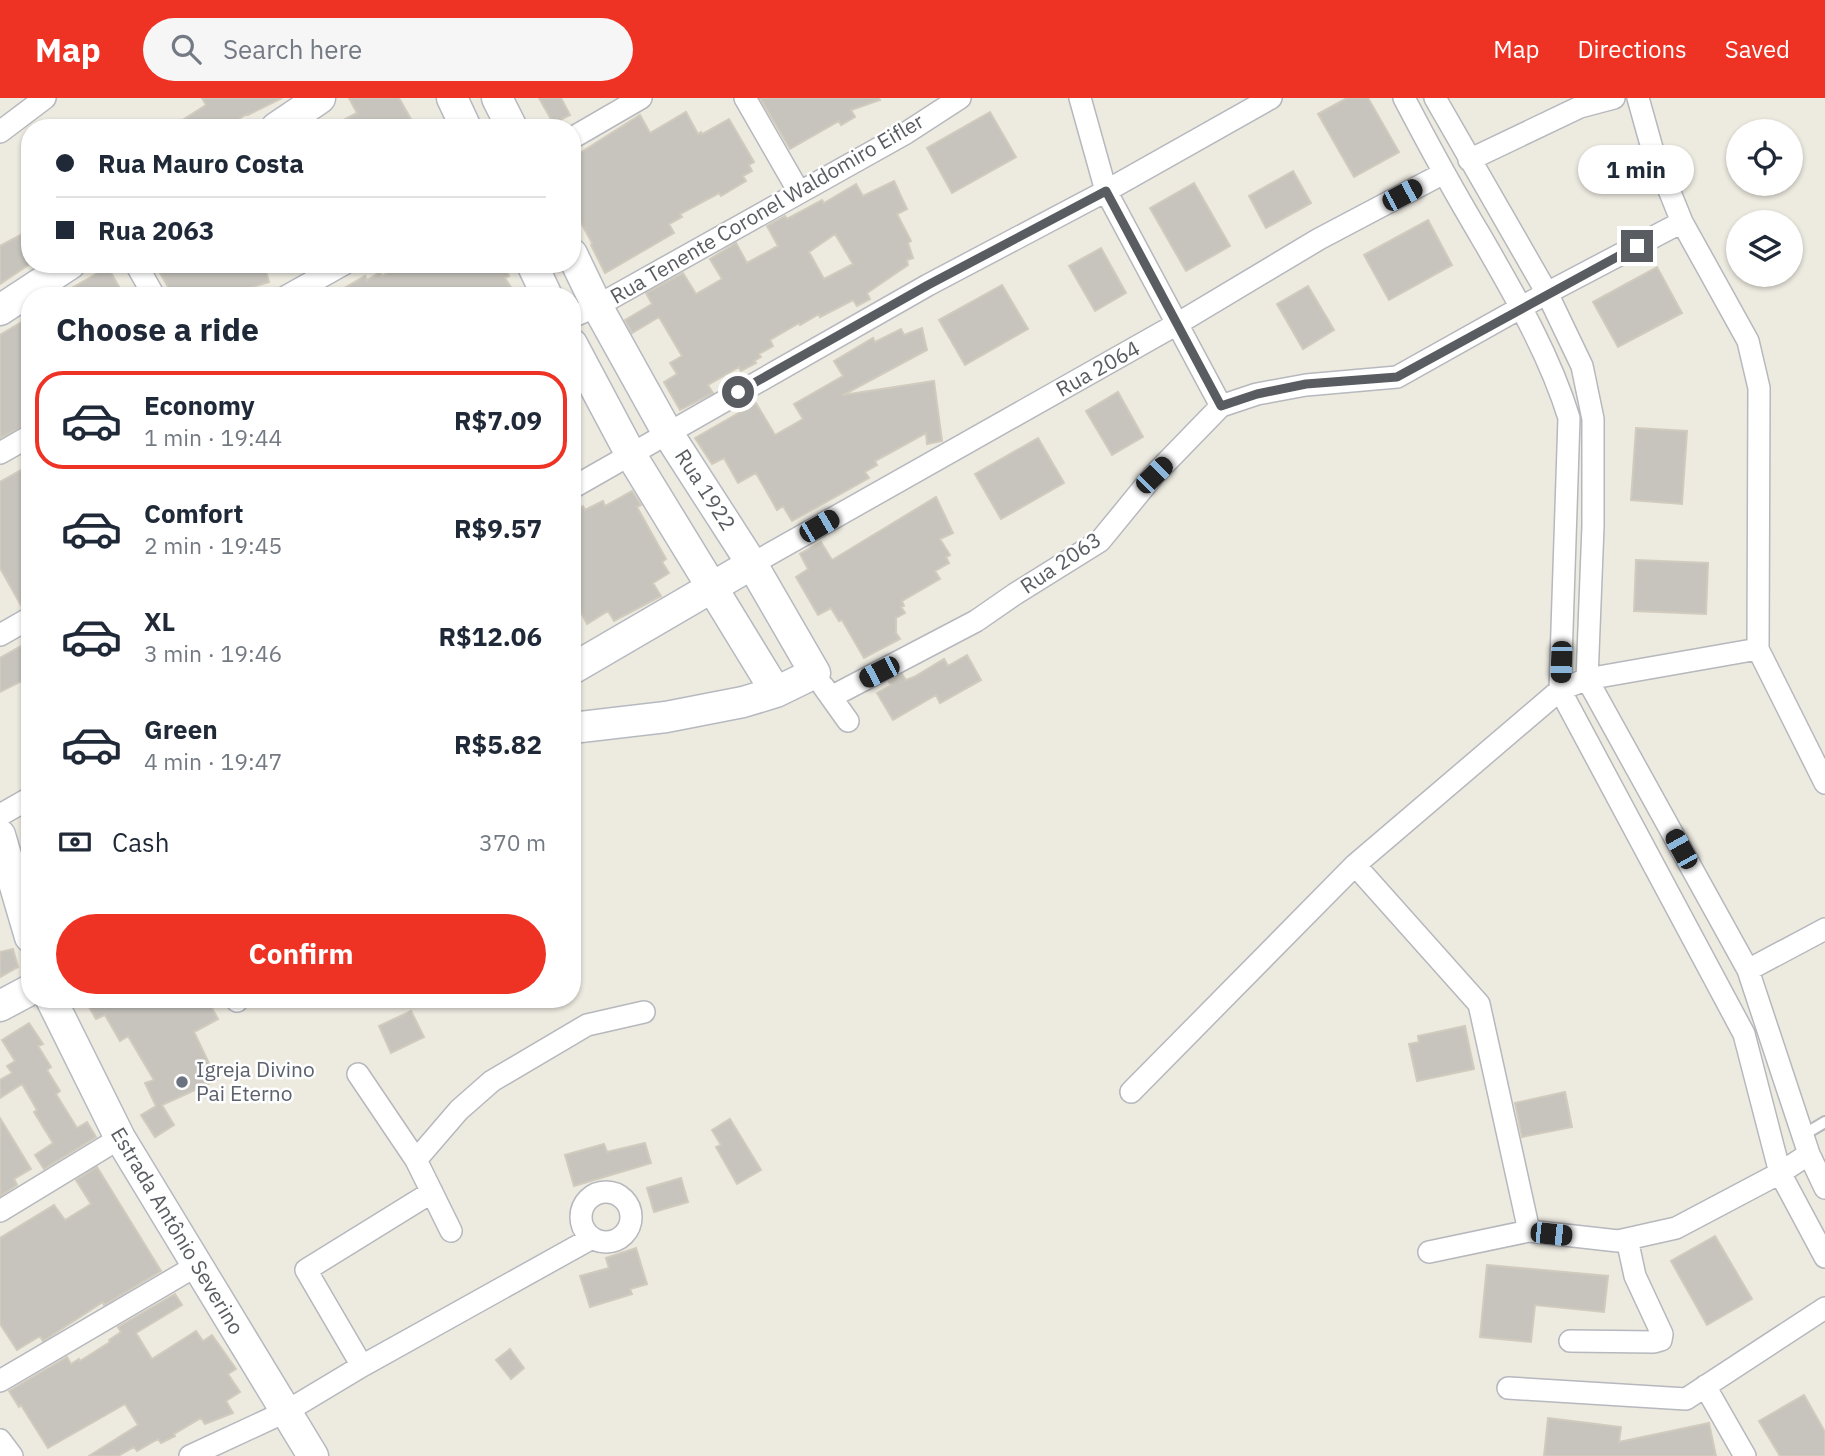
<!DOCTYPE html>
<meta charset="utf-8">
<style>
:root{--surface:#fff;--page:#f6f6f7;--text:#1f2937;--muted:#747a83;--line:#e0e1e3;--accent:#ee3324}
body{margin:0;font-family:"IBM Plex Sans",sans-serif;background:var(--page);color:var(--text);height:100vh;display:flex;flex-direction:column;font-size:26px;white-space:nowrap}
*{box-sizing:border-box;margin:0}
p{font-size:23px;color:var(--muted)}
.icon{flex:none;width:38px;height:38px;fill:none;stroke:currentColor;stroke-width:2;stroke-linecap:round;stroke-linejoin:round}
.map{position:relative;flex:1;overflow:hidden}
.side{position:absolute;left:21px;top:189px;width:560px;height:721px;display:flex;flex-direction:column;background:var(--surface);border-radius:28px;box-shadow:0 2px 5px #0004}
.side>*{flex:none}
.guide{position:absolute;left:21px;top:21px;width:560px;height:154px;border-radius:28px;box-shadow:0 2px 5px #0004;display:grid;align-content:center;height:154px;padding:0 35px;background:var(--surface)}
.fabs{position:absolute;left:1726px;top:21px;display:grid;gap:14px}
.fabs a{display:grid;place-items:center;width:77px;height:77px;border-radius:50%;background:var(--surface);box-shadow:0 2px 5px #0004;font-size:35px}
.end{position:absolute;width:32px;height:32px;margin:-16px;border:9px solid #595d62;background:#fff;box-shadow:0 0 0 4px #fff}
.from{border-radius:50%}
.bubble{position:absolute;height:49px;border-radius:24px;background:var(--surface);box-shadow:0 2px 5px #0004;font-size:23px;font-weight:700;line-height:49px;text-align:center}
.car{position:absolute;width:21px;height:42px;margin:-21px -10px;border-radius:9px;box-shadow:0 0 5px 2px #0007;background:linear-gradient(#222 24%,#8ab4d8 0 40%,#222 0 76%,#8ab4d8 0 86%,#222 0)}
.guide b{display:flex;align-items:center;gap:24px;height:66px;font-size:26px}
.guide b+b{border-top:2px solid var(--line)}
.guide i{width:18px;height:18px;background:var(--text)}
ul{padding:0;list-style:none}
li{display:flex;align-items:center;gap:21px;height:98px;margin:0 14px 10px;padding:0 21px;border:4px solid transparent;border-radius:28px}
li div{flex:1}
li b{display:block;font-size:26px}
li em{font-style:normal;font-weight:700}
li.active{border-color:var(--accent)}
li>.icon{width:63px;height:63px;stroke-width:1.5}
h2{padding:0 35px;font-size:32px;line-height:84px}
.pay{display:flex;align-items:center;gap:18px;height:77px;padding:0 35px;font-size:26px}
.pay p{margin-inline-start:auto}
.button{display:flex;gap:14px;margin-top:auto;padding:14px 35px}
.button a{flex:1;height:80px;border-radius:42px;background:var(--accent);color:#fff;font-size:28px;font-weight:700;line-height:80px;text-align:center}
header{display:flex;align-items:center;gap:42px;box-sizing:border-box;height:98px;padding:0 35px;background:var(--accent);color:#fff}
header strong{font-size:33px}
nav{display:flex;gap:38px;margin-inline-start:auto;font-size:24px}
.search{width:490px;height:63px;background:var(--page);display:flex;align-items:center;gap:18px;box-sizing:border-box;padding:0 24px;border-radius:38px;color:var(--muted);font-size:26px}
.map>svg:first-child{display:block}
</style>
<header>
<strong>Map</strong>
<div class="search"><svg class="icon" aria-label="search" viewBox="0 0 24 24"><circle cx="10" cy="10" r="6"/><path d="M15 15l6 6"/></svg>Search here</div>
<nav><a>Map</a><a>Directions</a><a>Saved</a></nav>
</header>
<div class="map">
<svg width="1825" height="1358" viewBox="0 0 1825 1358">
<rect width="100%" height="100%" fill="#edeae0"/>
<path fill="#c7c4bd" stroke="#d1cbbe" stroke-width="2" fill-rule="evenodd" d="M202 0H282L248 17 247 16 224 30H170L206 7Z
M349 0H399L416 30H328L357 15Z
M539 0H561L570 17 558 23H552Z
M760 0H879L880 2 851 12 855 19 841 27 839 23 790 51Z
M1347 0H1368L1399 54 1354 79 1318 16Z
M686 14 698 36 701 34 702 36 729 21 754 64 749 67 752 73 743 78 746 83 721 98 719 95 680 116 682 119 669 126 674 135 605 175 591 147 592 145 572 108V60L640 17 650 35Z
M990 14 1016 59 952 95 927 50Z
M1293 73 1311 105 1266 130 1249 98Z
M894 83 907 111 897 116 911 143 908 145 913 160 907 162 908 167 867 195 870 201 857 208 853 202 820 219 819 216 800 227 799 225 770 242 773 248 759 256 761 259 754 263 756 265 741 273 739 269 708 287 713 295 680 312 664 284 677 276 670 265 682 258 659 219 632 235 625 222 652 206 646 195 683 175 696 196 722 181 710 161 736 145 747 165 778 148 767 128 785 118 787 121 822 102 824 105 856 86 863 98ZM835 136 853 166 824 181 809 154Z
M1194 85 1230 148 1186 173 1150 110Z
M1428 122 1452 167 1389 202 1364 157Z
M30 132V166L0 186V148Z
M1101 150 1126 195 1095 213 1069 168Z
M155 166H264L269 184 242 192 243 198H173Z
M403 166H503L509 178 505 180 512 191 500 198H331L365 178 367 182 380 174 382 178Z
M108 169 124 198H58L89 180Z
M1657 169 1682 215 1618 249 1593 204Z
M1002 187 1028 231 965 267 939 222Z
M1308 188 1334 232 1303 251 1277 206Z
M30 219V325L0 340V237Z
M922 230 927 252 843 297 934 283 942 343 927 346 926 335 875 363 877 367 865 374 869 380 792 423 783 408 777 412 756 375 738 385 724 360 712 366 695 340 756 305 775 337 803 321 794 306 843 278 834 263 873 240 875 244 901 231 904 237Z
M1118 294 1143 339 1112 357 1086 313Z
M1636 330 1687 333 1682 406 1631 402Z
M1038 340 1064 385 1001 421 975 376Z
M30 367V507L22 509 0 470V384Z
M632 393 641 407 637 409 666 461 662 464 669 475 653 485 661 498 614 523 608 513 587 526 572 496V414L583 408 585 412 603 403 605 408Z
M936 399 953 435 940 441 950 457 946 459 949 465 935 473 940 481 902 503 904 508 901 509 905 515 896 520V535L900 541 864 560 842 522 839 523 831 510 818 517 796 479 808 471 800 456 821 444 832 462Z
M1636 462 1708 465 1706 516 1634 513Z
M30 543V579L0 594V560Z
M967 557 981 582 940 605 936 597 893 622 877 595 891 587 889 584 902 576 906 582 914 579 944 561 948 568Z
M13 851 18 869 0 879V854Z
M95 901H207L218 921 194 934 217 982 162 1007 174 1027 155 1039 141 1017 156 1008 145 985 154 982 128 938 120 943 105 917 96 921 89 909 97 903Z
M411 913 424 939 391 955 379 928Z
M29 925 43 946 38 948 51 969 47 972 60 993 56 996 77 1030 87 1024 96 1039 44 1071 35 1057 53 1045 34 1014 37 1012 22 986 0 1000V982L12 975 7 968 15 963 2 942Z
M1465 928 1474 971 1417 983 1409 946 1419 944 1418 938Z
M1565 994 1572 1029 1522 1039 1515 1005Z
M0 1020 31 1071 14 1081 17 1087 0 1098Z
M730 1021 761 1072 737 1086 716 1049 721 1047 712 1032Z
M645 1045 651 1065 574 1088 565 1057 604 1046 607 1054Z
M97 1069 161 1173 104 1207 103 1204 43 1243 40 1238 17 1252 0 1226V1140L54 1107 65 1122 91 1106 76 1082Z
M681 1080 688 1104 654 1114 647 1090Z
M1715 1138 1752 1201 1707 1227 1671 1163Z
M636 1150 647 1186 630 1191 632 1196 590 1209 580 1178 609 1170 606 1160Z
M1487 1167 1608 1178 1604 1214 1535 1207 1531 1244 1480 1239Z
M175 1196 182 1207 136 1235 152 1261 196 1233 203 1243 212 1237 236 1271 228 1276 240 1294 226 1303 233 1315 205 1326 201 1320 174 1336 175 1338 161 1345 158 1341 137 1353 134 1349 118 1358H89L138 1327 125 1306 48 1350 21 1307 19 1309 9 1293 67 1259 71 1266 79 1261 80 1263 110 1244 109 1242 121 1234 118 1229Z
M510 1251 524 1270 511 1281 496 1262Z
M1804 1297 1825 1334V1358H1780L1759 1323Z
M1548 1320 1621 1329 1619 1344 1709 1325 1716 1358H1544Z"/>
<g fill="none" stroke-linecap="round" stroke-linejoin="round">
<defs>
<path id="lane" d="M1803 1037 1825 1024"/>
<path id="street" d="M745 0 799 94
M1080 0 1106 93 1221 308
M1404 0C1428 46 1453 92 1480 137 1514 196 1549 255 1569 320L1560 592 1744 936 1780 1075 1825 1159
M1435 0 1547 195 1582 268 1593 321V428L1587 581 1748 872 1809 1056 1825 1090
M1638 0 1652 50 1682 124 1748 243 1759 290 1758 551 1825 685
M0 34 45 0
M572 40 641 0
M1469 62 1580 9 1614 0
M136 166 154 198
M287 198 344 166
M572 219 597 208 906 35 960 0
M0 355 30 338
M572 390 928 187 1106 93 1271 0
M752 466 1177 226 1319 141 1444 75
M0 537 30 520
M823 588 848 623
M831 599 976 523 1015 496 1100 443 1154 377 1221 308 1257 296 1306 287 1397 279 1547 195 1682 124
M0 717 30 700
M1355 767 1479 906 1529 1133
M1748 872 1825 831
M236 901 237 903
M358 976 416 1062 451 1133
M1131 994 1355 767 1560 592 1587 581 1758 551
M416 1062 459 1012 492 983 587 927 644 914
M581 1119a25 25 0 1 1 50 0a25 25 0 1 1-50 0Z
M0 1113 120 1040
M1429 1154 1529 1133 1618 1143 1676 1130 1780 1075 1809 1056
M1570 1243 1654 1244 1661 1242 1662 1236 1635 1178 1627 1141
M362 1268 306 1172 432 1094
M0 1283 196 1168
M1705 1288 1745 1358
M1508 1290 1686 1301 1825 1210
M0 1342 12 1358
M190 1358 287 1313 362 1268 592 1140"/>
<path id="secondary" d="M452 0 466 30
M497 0 512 30
M276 30 320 0
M572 156 597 208 667 334 752 466 815 575 776 594 743 604 666 619 572 630
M532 166 547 198
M0 212 70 166
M572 246 631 357 776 594
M572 571 752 466
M0 737 30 839
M51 901 120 1040 313 1358
M0 908 30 892"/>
</defs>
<use href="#lane" stroke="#b6b8bd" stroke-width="14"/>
<use href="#street" stroke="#b6b8bd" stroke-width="24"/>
<use href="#secondary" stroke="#b6bac0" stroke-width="33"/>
<use href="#lane" stroke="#fff" stroke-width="10"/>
<use href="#street" stroke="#fff" stroke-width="21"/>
<use href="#secondary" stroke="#fff" stroke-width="30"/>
</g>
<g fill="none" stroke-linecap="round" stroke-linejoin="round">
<path stroke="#595d62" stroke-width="9" d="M738 294 928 187 1106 93 1221 308 1257 296 1306 286 1397 279 1637 148"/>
</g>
<circle fill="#6b7280" stroke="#fff" stroke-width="2.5" cx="182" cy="984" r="7"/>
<g text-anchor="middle" stroke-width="5" stroke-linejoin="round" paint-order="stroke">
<g font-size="21" fill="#595d62" stroke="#fff">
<text transform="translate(767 111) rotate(-30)" y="7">Rua Tenente Coronel Waldomiro Eifler</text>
<text transform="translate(1098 271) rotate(-29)" y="7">Rua 2064</text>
<text transform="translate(705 392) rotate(57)" y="7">Rua 1922</text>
<text transform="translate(1061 465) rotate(-34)" y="7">Rua 2063</text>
<text transform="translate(177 1133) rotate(59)" y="7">Estrada Antônio Severino</text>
</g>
<g font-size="21" fill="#5b616d" stroke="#fff" text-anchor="start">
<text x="196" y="979">Igreja Divino<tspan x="196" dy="24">Pai Eterno</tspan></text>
</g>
</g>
</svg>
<div class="fabs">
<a><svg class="icon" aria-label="locate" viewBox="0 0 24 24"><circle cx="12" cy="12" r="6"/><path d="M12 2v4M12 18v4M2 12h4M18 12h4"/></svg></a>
<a><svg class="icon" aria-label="layers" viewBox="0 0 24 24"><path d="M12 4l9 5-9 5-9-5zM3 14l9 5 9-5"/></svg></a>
</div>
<i class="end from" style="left:738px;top:294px"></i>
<i class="end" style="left:1637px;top:148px"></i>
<div class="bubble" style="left:1578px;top:47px;width:116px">1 min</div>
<i class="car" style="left:1402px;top:97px;rotate:62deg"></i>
<i class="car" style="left:1154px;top:377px;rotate:45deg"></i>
<i class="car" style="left:819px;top:428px;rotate:60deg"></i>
<i class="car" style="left:1561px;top:564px;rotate:182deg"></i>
<i class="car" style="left:879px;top:574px;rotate:243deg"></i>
<i class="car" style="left:1681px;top:751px;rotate:331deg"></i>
<i class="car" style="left:1551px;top:1136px;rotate:96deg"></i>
<div class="guide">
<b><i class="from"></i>Rua Mauro Costa</b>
<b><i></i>Rua 2063</b>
</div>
<section class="side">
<h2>Choose a ride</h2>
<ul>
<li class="active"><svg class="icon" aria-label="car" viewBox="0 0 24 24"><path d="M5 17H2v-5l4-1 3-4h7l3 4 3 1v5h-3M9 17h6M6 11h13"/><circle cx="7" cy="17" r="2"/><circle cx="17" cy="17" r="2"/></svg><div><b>Economy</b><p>1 min · 19:44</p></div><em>R$7.09</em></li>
<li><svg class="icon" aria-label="car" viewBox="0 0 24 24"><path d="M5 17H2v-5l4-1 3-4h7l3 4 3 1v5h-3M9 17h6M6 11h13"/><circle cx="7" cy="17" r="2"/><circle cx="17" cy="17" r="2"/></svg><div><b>Comfort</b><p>2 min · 19:45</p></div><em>R$9.57</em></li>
<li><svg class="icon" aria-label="car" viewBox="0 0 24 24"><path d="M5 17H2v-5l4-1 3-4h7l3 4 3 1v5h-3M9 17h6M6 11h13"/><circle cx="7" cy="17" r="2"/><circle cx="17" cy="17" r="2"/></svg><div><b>XL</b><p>3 min · 19:46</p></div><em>R$12.06</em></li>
<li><svg class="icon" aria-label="car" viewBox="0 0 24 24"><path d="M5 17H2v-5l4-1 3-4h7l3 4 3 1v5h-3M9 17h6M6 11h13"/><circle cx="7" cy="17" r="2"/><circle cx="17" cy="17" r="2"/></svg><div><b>Green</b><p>4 min · 19:47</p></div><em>R$5.82</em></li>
</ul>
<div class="pay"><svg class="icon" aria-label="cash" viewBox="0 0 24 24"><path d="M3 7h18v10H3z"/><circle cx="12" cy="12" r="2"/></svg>Cash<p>370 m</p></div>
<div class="button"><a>Confirm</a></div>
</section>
</div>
